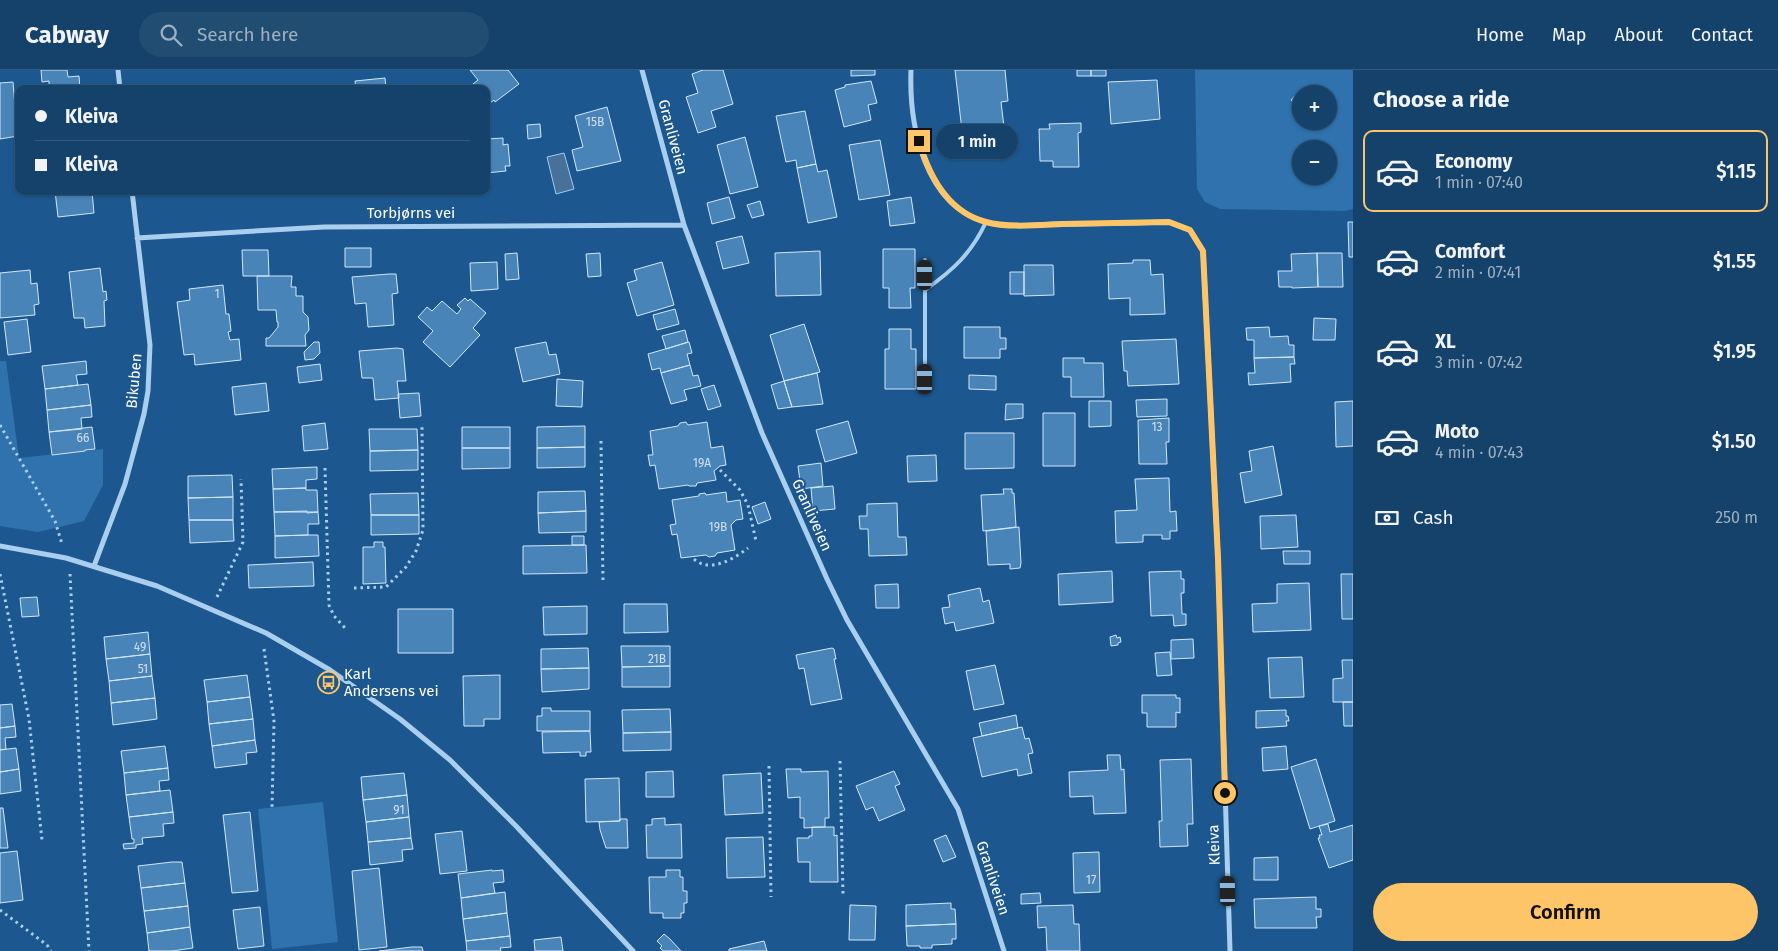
<!DOCTYPE html>
<meta charset="utf-8">
<style>
:root{--surface:#15426b;--page:#224d73;--text:#f1f3f6;--muted:#9db0c1;--line:#345b7e;--accent:#fec568}
body{margin:0;font-family:"Fira Sans",sans-serif;background:var(--page);color:var(--text);height:100vh;display:flex;flex-direction:column;font-size:19px;white-space:nowrap}
*{box-sizing:border-box;margin:0}
p{font-size:16px;color:var(--muted)}
.icon{flex:none;width:28px;height:28px;fill:none;stroke:currentColor;stroke-width:2;stroke-linecap:round;stroke-linejoin:round}
.map{position:relative;flex:1;overflow:hidden}
.side{display:flex;flex-direction:column;background:var(--surface);width:425px}
.side>*{flex:none}
.banner{position:absolute;left:15px;top:15px;width:475px;height:110px;border-radius:10px;box-shadow:0 1px 4px #0004,0 0 0 1px var(--line);display:grid;align-content:center;height:110px;padding:0 20px;background:var(--surface)}
.fabs{position:absolute;left:1292px;top:15px;display:grid;gap:10px}
.fabs a{display:grid;place-items:center;width:45px;height:45px;border-radius:50%;background:var(--surface);box-shadow:0 1px 4px #0004,0 0 0 1px var(--line);font-size:25px}
.end{position:absolute;width:22px;height:22px;margin:-11px;border:6px solid #fec568;background:#111;box-shadow:0 0 0 2px #111}
.from{border-radius:50%}
.bubble{position:absolute;height:35px;border-radius:18px;background:var(--surface);box-shadow:0 1px 4px #0004,0 0 0 1px var(--line);font-size:16px;font-weight:600;line-height:35px;text-align:center}
.car{position:absolute;width:15px;height:30px;margin:-15px -8px;border-radius:6px;box-shadow:0 0 4px 1px #0007;background:linear-gradient(#222 24%,#8ab4d8 0 40%,#222 0 76%,#8ab4d8 0 86%,#222 0)}
.banner b{display:flex;align-items:center;gap:18px;height:48px;font-size:19px}
.banner b+b{border-top:1px solid var(--line)}
.banner i{width:12px;height:12px;background:var(--text)}
ul{padding:0;list-style:none}
li{display:flex;align-items:center;gap:15px;height:82px;margin:0 10px 8px;padding:0 10px;border:2px solid transparent;border-radius:10px}
li div{flex:1}
li b{display:block;font-size:19px}
li em{font-style:normal;font-weight:600}
li.active{border-color:var(--accent)}
li>.icon{width:45px;height:45px;stroke-width:1.5}
h2{padding:0 20px;font-size:22px;line-height:60px}
.pay{display:flex;align-items:center;gap:12px;height:55px;padding:0 20px;font-size:19px}
.pay p{margin-inline-start:auto}
.button{display:flex;gap:10px;margin-top:auto;padding:10px 20px}
.button a{flex:1;height:58px;border-radius:30px;background:var(--accent);color:#111;font-size:20px;font-weight:600;line-height:58px;text-align:center}
header{display:flex;align-items:center;gap:30px;box-sizing:border-box;height:70px;padding:0 25px;background:var(--surface);border-bottom:1px solid var(--line)}
header strong{font-size:24px}
nav{display:flex;gap:28px;margin-inline-start:auto;font-size:18px}
.search{width:350px;height:45px;background:var(--page);display:flex;align-items:center;gap:12px;box-sizing:border-box;padding:0 18px;border-radius:28px;color:var(--muted);font-size:19px}
main{display:flex;flex:1;min-height:0}
.map>svg:first-child{display:block}
</style>
<header>
<strong>Cabway</strong>
<div class="search"><svg class="icon" aria-label="search" viewBox="0 0 24 24"><circle cx="10" cy="10" r="6"/><path d="M15 15l6 6"/></svg>Search here</div>
<nav><a>Home</a><a>Map</a><a>About</a><a>Contact</a></nav>
</header>
<main>
<div class="map">
<svg width="1353" height="881" viewBox="0 0 1353 881">
<rect width="100%" height="100%" fill="#1c588f"/>
<path fill="#2f72ad" fill-rule="evenodd" d="M1195 0H1353V139L1344 141 1220 139 1205 132 1197 119ZM1301 24H1329V51H1301ZM1301 79H1329V106H1301Z
M0 291H6L19 388 103 379V415L84 451 38 462 0 456Z
M323 732 338 872 272 879 258 739Z"/>
<path fill="#477199" stroke="#9ecbef" d="M564 83 574 119 556 124 547 87Z"/>
<path fill="#4984b8" stroke="#d0e7fa" d="M41 0H67L68 7 79 6 80 19H49V11L42 12Z
M470 0H508L519 14 495 32 494 30 486 36V19L468 18 478 10Z
M703 0H723L733 34 711 41 716 57 698 63 686 27 698 23 692 4Z
M851 0H875V5L851 6Z
M955 0H1005L1008 31 1001 32 1004 57 979 59 980 76 964 78Z
M1077 0H1091V6H1077Z
M1091 0H1106V6H1091Z
M385 8 386 19H356L355 11Z
M1157 10 1160 49 1111 54 1108 12Z
M871 11 877 33 868 35 871 50 844 57 835 20 845 17V15Z
M13 12 15 37H19V52H17L18 66 0 69V13Z
M1301 19 1306 24H1301V39L1297 41 1292 35 1295 32 1291 30Z
M607 37 621 91 577 101 572 80 583 77 575 46Z
M805 41 816 94 797 98 796 90 786 92 776 46Z
M1081 53V62L1078 63 1079 97H1053V91H1040L1039 59H1050L1049 54Z
M540 54 541 67 528 69 527 55Z
M745 67 758 117 730 124 717 75Z
M503 68V75L508 74 510 96H505L506 101 486 103V69Z
M880 70 890 125 859 130 849 75Z
M816 94 818 102 827 100 837 147 808 153 797 98Z
M55 121H92L94 143 58 147Z
M729 127 735 148 712 154 707 133Z
M911 127 915 153 890 156 887 131Z
M760 131 764 145 752 148 747 135Z
M1348 152H1353V187H1349Z
M742 166 749 193 723 199 716 172Z
M345 178H371V197H345Z
M883 179H915V218H910L911 238H889V218H883Z
M242 180H268L269 206H243Z
M820 181 821 225 776 226 775 183Z
M517 183 519 209 506 210 505 184Z
M600 183 601 206 588 207 586 184Z
M1317 183 1318 217 1292 218V217H1279L1278 201H1292L1291 184Z
M1317 183H1342L1343 217H1318Z
M1133 190H1150L1151 205 1163 204 1165 244 1130 245V228L1109 229 1108 194 1133 193Z
M497 192 498 219 471 221 470 193Z
M662 192 674 235 637 246 627 213 637 210 634 200Z
M1024 195H1053L1054 225 1024 226Z
M100 198 103 222 106 221 107 230 104 231 105 256 85 258 84 248H74L69 202Z
M30 200 31 214 37 213 39 234 34 235 35 245 0 248V203Z
M1010 202H1024V224H1010Z
M389 204H396L398 223 392 224 394 255 368 257 366 233 355 234 352 207Z
M257 206H292L291 217H296V226H303V242L308 247 309 260 305 265 306 276H266V268H269L278 257V252H277L276 240H258Z
M223 215 226 244H229L231 261 228 262 230 270 239 269 241 290 195 295 194 284 184 285 177 232 190 230 189 219Z
M465 228 468 231 470 229 486 243 473 258 480 265 450 297 423 272 433 261 418 247 427 237 432 241 442 231 457 244 461 239 457 235Z
M675 239 679 254 657 260 653 245Z
M1314 248 1336 249 1335 270H1313Z
M27 249 31 282 8 285 4 252Z
M804 254 820 302 784 311 770 265Z
M964 257H1000V268H1006V279H1000V288H964Z
M1269 257 1270 267 1288 266 1289 275H1294V287L1254 288V270H1247L1246 258Z
M889 259H911V279H916V319H885V279H889Z
M685 260 688 272 666 279 662 266Z
M1176 269 1179 314 1128 316 1127 301H1124L1122 271Z
M314 272H319L320 283 314 289 305 290 304 282Z
M546 272 549 285 556 284 560 304 523 312 515 278Z
M689 272 692 283 687 284 690 295 661 303 660 298 652 300 648 284Z
M397 278 403 279 406 311H397L399 328 375 330 373 308H362L359 281Z
M1294 287 1295 294H1290L1291 312 1249 315 1248 303H1255L1254 288Z
M1063 288H1084V293H1103L1104 327H1071V307H1063Z
M86 291 87 304 76 305 78 315 45 319 42 296Z
M320 294 322 310 299 313 297 297Z
M690 295 693 306 698 305 701 316 684 320 687 330 671 334 661 303Z
M817 303 823 334 792 337 784 311Z
M969 305 996 306V320L969 319Z
M557 309 583 311 582 337 556 336Z
M784 311 792 337 778 339 771 315Z
M266 313 269 341 235 345 232 317Z
M88 314 91 335 47 340 45 319Z
M714 315 721 336 708 340 701 319Z
M419 323 421 346 400 348 398 324Z
M1167 329V346L1137 347 1136 330Z
M1089 331H1111V356L1089 357Z
M1353 331V376L1336 377 1335 332Z
M1006 334H1023V348L1005 350Z
M91 335 92 347 81 348 82 359 49 362 47 340Z
M1043 343H1075V396H1043Z
M1169 348V372H1166L1167 394H1139L1138 350Z
M848 351 857 383 825 392 816 360Z
M686 352 688 355 707 352 711 378 723 376 726 395 720 396 714 401 716 410 697 413 696 416H689L688 415 659 419 655 395 650 396 648 385H653L650 361 678 356 680 353Z
M325 353 328 379 304 381 302 356Z
M585 356V377L537 378V357Z
M92 357 95 379 85 380V381L52 385 49 362Z
M462 357H510V378H462Z
M369 359H417L418 380 370 381Z
M965 363H1014V398L965 399Z
M1273 376 1282 425 1245 433 1240 403 1252 401 1249 381Z
M585 377V397L537 398V378Z
M462 378H510V398L462 399Z
M418 380V400L370 401V381Z
M936 385 937 411 908 412 907 386Z
M821 393 823 416 801 419 798 396Z
M317 397V409L306 410V418L273 419 272 399Z
M232 405 233 427 188 428V406Z
M1169 408 1170 442 1176 441 1177 461H1170V469H1162V465H1143V472L1116 473 1115 441 1137 440 1135 409Z
M833 416 835 439 813 441 811 418Z
M306 418V420H317L318 442H274L273 419Z
M1003 419H1012V423H1014L1016 457 983 461 981 425 1004 424Z
M585 421 586 441 538 443V422Z
M726 422 727 432 740 430 743 449 736 450 731 455 735 480 717 483 715 486 709 487 706 485 681 488 677 464 672 465 670 455 676 454 672 430 699 426V424L705 423 706 425Z
M418 423 419 445H371L370 424Z
M233 427V450H189L188 428Z
M765 432 771 449 758 454 752 437Z
M897 433 898 467H906L907 485 869 486 868 459H860L859 446H867V434Z
M307 441V443L318 442 319 454H308V465L275 466 274 442Z
M586 441V462L539 463 538 443Z
M371 445H419V464L371 465Z
M1296 445 1298 477 1261 479 1260 446Z
M189 450H233L234 471 190 473Z
M1019 457 1021 493 1020 498 1010 499V494L988 495 986 461Z
M308 465H318L319 486 275 488V466Z
M572 466H584V475H572Z
M374 472H383V477H385L386 513 363 514V477H374Z
M584 475H586L587 503 523 504V476Z
M1283 481H1310V494H1284Z
M313 492 314 516 249 518 248 495Z
M1112 501 1113 532 1059 535 1058 504Z
M1181 501V509H1184V523H1181L1182 544H1186V555L1174 556 1173 545 1151 546 1149 502Z
M1341 504H1353V549H1342Z
M1309 513 1311 560 1253 562 1252 534 1277 533V514Z
M898 514 899 538H876L875 515Z
M980 518 983 532 989 530 994 553 956 561 954 552 945 554 942 538 950 537 948 525Z
M37 527 39 546 22 547 20 528Z
M624 534H667L668 562 624 563Z
M587 536V564L544 565 543 537Z
M398 539H453V583H398Z
M148 562 150 584 106 589 104 567Z
M1116 565 1117 568 1120 567 1121 572 1118 573V575L1111 576 1110 567Z
M1193 569 1194 588 1171 589V570Z
M621 576H670V596L622 597Z
M588 578 589 598 541 599V579Z
M832 578 834 579 836 589H834L842 629 811 635 804 598 799 599 796 585Z
M1170 582 1172 605 1157 606 1155 583Z
M150 584 152 606 109 611 106 589Z
M1302 587 1304 627 1270 628 1268 588Z
M1342 590H1353V632H1333V609L1343 608Z
M995 595 1004 634 974 640 966 601Z
M670 596V617H622V597Z
M589 598V619L542 622 541 599Z
M247 605 250 627 207 632 204 610Z
M500 605V649H484V656H464L463 606Z
M152 606 155 628 111 633 109 611Z
M1142 625H1176V628H1180V643L1176 642V657H1147V643H1142Z
M250 627 253 649 209 654 207 632Z
M155 628 157 649 113 655 111 633Z
M1343 632H1353V656H1344Z
M12 634 15 656 0 658V635Z
M542 638H551V641H590V661H537V646H542Z
M670 639 671 662 623 663 622 640Z
M1286 640V646H1288L1289 651H1286L1287 656 1256 658V641Z
M1016 645 1018 658 982 666 979 653Z
M253 649 255 670 212 676 209 654Z
M15 656 16 667 5 668 6 679 0 680V658Z
M1022 657 1025 669 1029 668 1033 683 1028 684 1032 703 1018 706 1017 699 982 707 973 668Z
M590 661 591 682H586V686H580V682L543 683 542 662Z
M671 662V680L623 681V663Z
M255 670 257 682 246 683 247 694 215 698 212 676Z
M165 676 168 698 124 703 121 681Z
M1286 676 1288 699 1263 701 1262 678Z
M16 678 19 699 0 702V680Z
M1107 685H1120L1121 700 1124 699 1126 743 1094 744 1093 726 1070 727 1069 702 1108 700Z
M1191 689 1193 754H1187L1188 776 1160 777 1159 751H1162L1160 690Z
M1316 689 1335 751 1310 759 1291 697Z
M168 698 169 710 159 711 160 721 126 725 124 703Z
M19 699 21 721 0 724V702Z
M786 699H801V702L828 701 829 748H825V757L804 758V748H800V727L788 728Z
M673 701 674 727H646V702Z
M894 701 900 714 895 716 905 740 879 751 873 737 866 740 856 716Z
M404 703 407 725 363 730 361 707Z
M761 703 763 743 725 745 723 705Z
M619 708 620 751 586 752 585 709Z
M170 720 173 742 129 747 126 725Z
M407 725 409 747 366 752 363 730Z
M0 738H3L8 778H0Z
M173 742 174 753 163 754 164 766 142 768 143 774 136 775V778L124 779 123 774 134 773V769H132L129 747Z
M250 742 258 821 232 823 223 745Z
M409 747 411 768 368 772 366 752Z
M665 748V755L681 754 682 788H647L646 755H652V749Z
M620 749H627L628 778H606L600 760 599 752 620 751Z
M1328 754 1330 762 1353 755V790L1329 798 1318 768H1320L1319 765H1322L1319 756Z
M812 757H834V766L837 765 838 812H810V792H798L797 768H809V766H812Z
M462 761 467 801 440 804 435 764Z
M946 765 956 787 943 792 934 770Z
M763 767 765 807 727 808 726 768Z
M411 768 413 779 402 780 403 791 370 795 368 772Z
M17 781 23 830 0 833V783Z
M1099 782 1100 822 1074 823 1073 783Z
M1278 787V810H1254V788Z
M172 792H182L185 813 141 818 138 796Z
M379 798 387 877 359 880 352 801Z
M492 800V801L503 800 504 812 493 813 495 823 461 828 458 804Z
M666 800H680V807H683V821H687V833H684V843H681V848H663V843H650L649 807H666Z
M185 813 188 836 144 841 141 818Z
M505 822 507 843 463 849 461 828Z
M1040 823 1041 833 1021 834V824Z
M1316 827V839H1321V847H1316L1317 858H1255L1254 829Z
M951 833V839H955L956 854 906 856V835Z
M850 835 876 836 875 870H849Z
M1073 835 1074 854H1079L1080 881H1047L1046 857 1038 858 1037 836Z
M188 836 190 857 147 863 144 841Z
M260 837 264 876 238 879 233 840Z
M507 843 510 866 466 871 463 849Z
M956 854V869H952V874L932 875V878H920V876H907L906 856Z
M190 857 193 878 172 881H149L147 863Z
M664 864 670 869 681 881H663L660 878 662 876 657 871Z
M510 866 511 877 500 878 501 881H467L466 871Z
M561 867 563 881H535L534 870Z
M764 871 767 881H729V879Z
M412 877H422L423 881H379Z"/>
<g fill="none" stroke-linecap="round" stroke-linejoin="round">
<path stroke="#aacfee" stroke-width="3" stroke-dasharray="2.5 4" stroke-linecap="butt" d="M0 355 55 451 62 474
M601 371 603 513
M325 398 329 535 334 546 346 559
M720 400 740 420 748 435 756 471
M694 489C710 504 735 488 748 478
M0 504 29 649 42 770
M70 504 89 881
M354 518 386 517 406 497 416 481 423 460 422 357
M217 527 243 472 241 409
M264 579 274 651 272 738
M840 691 843 824
M769 696 771 827
M0 840 47 875 51 881"/>
<path stroke="#aacfee" stroke-width="4" d="M925 190V309
M925 220C953 200 971 184 986 152"/>
<path stroke="#aacfee" stroke-width="5" d="M118 0 120 19
M642 0 684 155 762 363 827 509 847 550 958 739 1004 881
M911 0C909 55 924 135 986 152 1007 158 1033 155 1055 154 1093 154 1131 153 1169 152L1190 160 1203 181 1218 488 1230 881
M137 168 324 157 684 155
M0 476 66 488 157 516 266 563 330 600 400 649 450 690 516 756 633 881
M94 496 125 414 144 344 148 321 150 275 132 121"/>
</g>
<g fill="none" stroke-linecap="round" stroke-linejoin="round">
<path stroke="#fec568" stroke-width="6" d="M919 71C929 106 948 142 986 152 1007 158 1040 155 1062 154 1098 153 1133 153 1169 152L1190 160 1203 181 1218 488 1225 723"/>
</g>
<defs>
<symbol id="bus-ring" viewBox="-11 -11 22 22"><circle r="9.5" fill="#1c588f" stroke="#fec568" stroke-width="1.5"/><path d="M-5-6H5V4H4V6H2V4H-2V6H-4V4H-5ZM-3.5-4V0h7V-4ZM-3.5 1.2v1.5H-2V1.2ZM2 1.2v1.5H3.5V1.2Z" fill="#fec568"/></symbol>
</defs>
<g fill-rule="evenodd">
<use href="#bus-ring" x="316" y="600" width="25" height="25"/>
</g>
<g text-anchor="middle" stroke-width="4" stroke-linejoin="round" paint-order="stroke">
<g font-size="12" fill="#d2e0ed">
<text x="595" y="56">15B</text>
<text x="217" y="228">1</text>
<text x="1157" y="361">13</text>
<text x="83" y="372">66</text>
<text x="702" y="397">19A</text>
<text x="718" y="461">19B</text>
<text x="140" y="581">49</text>
<text x="657" y="593">21B</text>
<text x="143" y="603">51</text>
<text x="399" y="744">91</text>
<text x="1091" y="814">17</text>
</g>
<g font-size="15" fill="#fff" stroke="#1c588f">
<text transform="translate(673 67) rotate(75)" y="5">Granliveien</text>
<text x="411" y="148">Torbjørns vei</text>
<text transform="translate(134 311) rotate(-85)" y="5">Bikuben</text>
<text transform="translate(812 445) rotate(66)" y="5">Granliveien</text>
<text transform="translate(1214 775) rotate(-92)" y="5">Kleiva</text>
<text transform="translate(993 808) rotate(72)" y="5">Granliveien</text>
</g>
<g font-size="15" fill="#fff" stroke="#1c588f" text-anchor="start">
<text x="344" y="609">Karl<tspan x="344" dy="17">Andersens vei</tspan></text>
</g>
</g>
</svg>
<div class="fabs">
<a>+</a>
<a>−</a>
</div>
<i class="end from" style="left:1225px;top:723px"></i>
<i class="end" style="left:919px;top:71px"></i>
<div class="bubble" style="left:936px;top:54px;width:82px">1 min</div>
<i class="car" style="left:925px;top:205px;rotate:0deg"></i>
<i class="car" style="left:925px;top:309px;rotate:0deg"></i>
<i class="car" style="left:1228px;top:821px;rotate:359deg"></i>
<div class="banner">
<b><i class="from"></i>Kleiva</b>
<b><i></i>Kleiva</b>
</div>
</div>
<section class="side">
<h2>Choose a ride</h2>
<ul>
<li class="active"><svg class="icon" aria-label="car" viewBox="0 0 24 24"><path d="M5 17H2v-5l4-1 3-4h7l3 4 3 1v5h-3M9 17h6M6 11h13"/><circle cx="7" cy="17" r="2"/><circle cx="17" cy="17" r="2"/></svg><div><b>Economy</b><p>1 min · 07:40</p></div><em>$1.15</em></li>
<li><svg class="icon" aria-label="car" viewBox="0 0 24 24"><path d="M5 17H2v-5l4-1 3-4h7l3 4 3 1v5h-3M9 17h6M6 11h13"/><circle cx="7" cy="17" r="2"/><circle cx="17" cy="17" r="2"/></svg><div><b>Comfort</b><p>2 min · 07:41</p></div><em>$1.55</em></li>
<li><svg class="icon" aria-label="car" viewBox="0 0 24 24"><path d="M5 17H2v-5l4-1 3-4h7l3 4 3 1v5h-3M9 17h6M6 11h13"/><circle cx="7" cy="17" r="2"/><circle cx="17" cy="17" r="2"/></svg><div><b>XL</b><p>3 min · 07:42</p></div><em>$1.95</em></li>
<li><svg class="icon" aria-label="car" viewBox="0 0 24 24"><path d="M5 17H2v-5l4-1 3-4h7l3 4 3 1v5h-3M9 17h6M6 11h13"/><circle cx="7" cy="17" r="2"/><circle cx="17" cy="17" r="2"/></svg><div><b>Moto</b><p>4 min · 07:43</p></div><em>$1.50</em></li>
</ul>
<div class="pay"><svg class="icon" aria-label="cash" viewBox="0 0 24 24"><path d="M3 7h18v10H3z"/><circle cx="12" cy="12" r="2"/></svg>Cash<p>250 m</p></div>
<div class="button"><a>Confirm</a></div>
</section>
</main>
